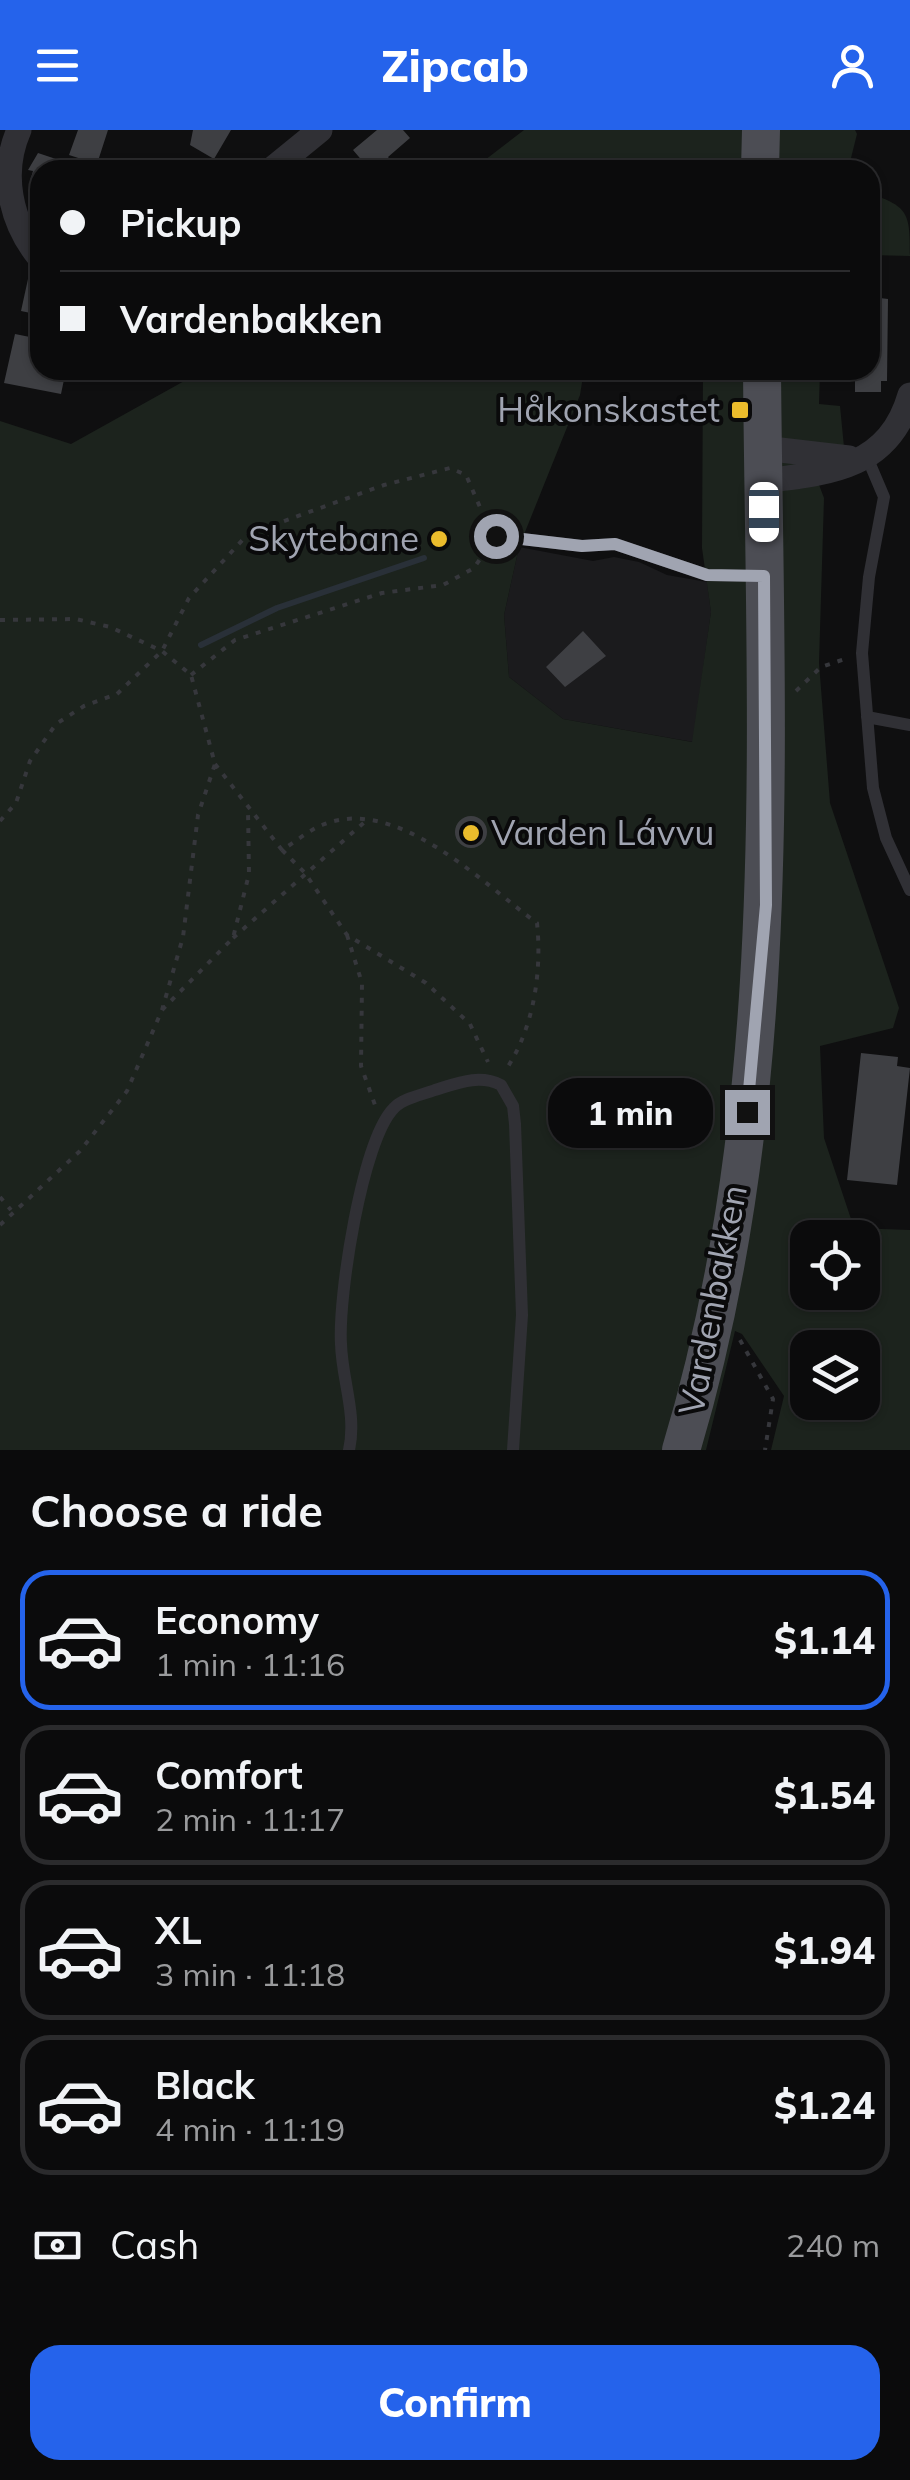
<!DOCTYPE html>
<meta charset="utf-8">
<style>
:root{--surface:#0b0b0c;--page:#19191a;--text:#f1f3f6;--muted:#9a9b9d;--line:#2b2b2d;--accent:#2563eb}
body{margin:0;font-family:Mulish,sans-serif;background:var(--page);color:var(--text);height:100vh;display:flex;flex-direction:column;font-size:38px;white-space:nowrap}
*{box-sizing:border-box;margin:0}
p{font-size:32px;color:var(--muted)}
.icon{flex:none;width:55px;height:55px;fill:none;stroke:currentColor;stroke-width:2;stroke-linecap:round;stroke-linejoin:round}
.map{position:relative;height:1320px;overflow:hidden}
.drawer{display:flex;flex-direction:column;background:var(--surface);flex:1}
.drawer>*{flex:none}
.hud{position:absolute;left:30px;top:30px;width:850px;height:220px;border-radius:30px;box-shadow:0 2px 8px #0004,0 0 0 2px var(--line);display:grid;align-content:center;height:220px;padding:0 30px;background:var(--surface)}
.buttons{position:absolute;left:790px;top:1090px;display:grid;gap:20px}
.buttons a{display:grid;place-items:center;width:90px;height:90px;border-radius:20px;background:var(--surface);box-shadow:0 2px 8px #0004,0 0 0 2px var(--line);font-size:50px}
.end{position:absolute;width:45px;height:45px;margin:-22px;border:12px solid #a0a4b1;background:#111;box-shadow:0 0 0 5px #111}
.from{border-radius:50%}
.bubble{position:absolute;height:70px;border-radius:30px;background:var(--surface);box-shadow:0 2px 8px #0004,0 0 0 2px var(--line);font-size:32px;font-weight:800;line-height:70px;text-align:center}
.car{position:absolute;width:30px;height:60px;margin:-30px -15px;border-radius:12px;box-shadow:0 0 8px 2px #0007;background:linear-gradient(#fff 24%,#345 0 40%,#fff 0 76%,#345 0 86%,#fff 0)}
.hud b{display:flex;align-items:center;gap:35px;height:95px;font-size:38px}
.hud b+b{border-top:2px solid var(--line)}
.hud i{width:25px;height:25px;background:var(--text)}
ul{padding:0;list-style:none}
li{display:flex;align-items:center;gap:30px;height:140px;margin:0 20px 15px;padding:0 10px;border:5px solid var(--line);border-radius:30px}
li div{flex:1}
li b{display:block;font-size:38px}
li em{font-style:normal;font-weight:800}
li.current{border-color:var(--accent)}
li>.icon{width:90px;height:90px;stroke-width:1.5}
h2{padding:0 30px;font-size:45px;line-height:120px}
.pay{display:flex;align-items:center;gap:25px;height:110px;padding:0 30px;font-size:38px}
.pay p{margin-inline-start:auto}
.primary-button{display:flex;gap:20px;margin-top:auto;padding:20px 30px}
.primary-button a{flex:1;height:115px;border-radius:30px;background:var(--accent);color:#fff;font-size:40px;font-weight:800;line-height:115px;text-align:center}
header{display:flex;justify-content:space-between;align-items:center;height:130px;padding:0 30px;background:var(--accent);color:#fff;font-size:45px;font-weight:800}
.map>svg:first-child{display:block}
</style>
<header><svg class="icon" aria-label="menu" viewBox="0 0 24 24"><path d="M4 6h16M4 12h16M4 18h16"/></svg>Zipcab<svg class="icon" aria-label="person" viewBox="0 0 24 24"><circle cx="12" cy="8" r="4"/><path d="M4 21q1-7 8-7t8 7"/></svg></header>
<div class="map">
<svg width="910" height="1320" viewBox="0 0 910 1320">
<rect width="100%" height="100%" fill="#0f0f10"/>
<path fill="#1b1b1d" d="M519 417 593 431 614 427 639 432 667 445 707 452 711 482 693 612 563 589 509 547 504 485Z"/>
<path fill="#1c231d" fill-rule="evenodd" d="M524 0H855L857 4 848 40H472Z
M870 64C910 76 910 86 910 126L870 125Z
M204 240H584L580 265 519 417 504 485 509 547 563 589 692 612 711 482 702 418 703 240H820L819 274 840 276 844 317 804 315 824 368 819 533 830 673 899 878 893 898 820 916 824 1008 854 1098 910 1100V1320H771L784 1266 742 1204 735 1201 706 1320H0V291L71 314ZM808 1108H862V1162H808ZM808 1218H862V1272H808Z"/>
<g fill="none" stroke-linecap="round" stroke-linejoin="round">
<path stroke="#293038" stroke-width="6" d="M201 515 277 478 424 428"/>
</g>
<path fill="#3e3f43" d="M78 0H108L97 34 69 25Z
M193 0H231L214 29 190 15Z
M377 0H403L410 8 388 27 394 35 388 40H370L353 20Z
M38 23 62 31 59 40H40V55L30 51 33 41 28 40Z
M28 149 40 152V185L21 181Z
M870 157H880V168L888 169 887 251H881V262H855V240H870Z
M15 204 40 209V240H66L61 264 4 253Z
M583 501 606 526 565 557 546 537Z
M455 702a16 16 0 1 1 32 0a16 16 0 1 1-32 0Z
M861 923 898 927 897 936 910 938 897 1055 847 1050Z"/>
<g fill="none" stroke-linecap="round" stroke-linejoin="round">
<path stroke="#36373c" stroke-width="4" stroke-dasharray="5 8" stroke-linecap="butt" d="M0 490 76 489 110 497 162 521 191 545 215 634 198 685 183 807 162 880 127 961 80 1021 0 1095
M191 545 235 510 382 463 443 455 474 438 486 420
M796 561 821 537 845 529
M215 634 282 720C295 712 308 701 322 695 396 664 482 753 537 793 542 841 534 897 507 938
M0 691 16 673 30 631 56 594 84 576 117 564 162 521 189 468 248 404 384 355 450 338 466 345 486 391
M282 720 305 743 347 805 426 853 470 894 488 932
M347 805 362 853 361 936 375 975
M233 808 368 689
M162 880 233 808 249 744 248 680
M0 1067 11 1080
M740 1210 773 1269 765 1320"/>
<path stroke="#303035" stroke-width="12" d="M867 327 884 367 869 447 862 523 873 658 886 708 910 760
M496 406 582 416 615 414 707 445 762 446
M867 587 910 595
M349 1320C357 1284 342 1250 341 1214 338 1167 362 1010 394 978 403 968 422 965 435 960 458 953 479 944 501 955L513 976 515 994 522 1185 513 1320"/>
<path stroke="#303035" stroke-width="25" d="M19 0C0 43 10 92 40 128
M271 40 320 0
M763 318 849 328
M763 351C830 343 889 338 910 265"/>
<path stroke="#4c4d54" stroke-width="38" d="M760 40 761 0
M681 1320C787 970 765 601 762 240"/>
</g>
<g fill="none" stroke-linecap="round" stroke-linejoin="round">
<path stroke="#a0a4b1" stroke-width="12" d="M496 406 582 416 615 414 707 445 764 446 766 775 747 982"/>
</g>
<g fill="#ebbc2c" stroke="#0a0a0b" stroke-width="4">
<rect x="730" y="270" width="20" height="20" rx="5"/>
<circle cx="439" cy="409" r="10"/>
<circle cx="471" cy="703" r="10"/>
</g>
<g text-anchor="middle" stroke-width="8" stroke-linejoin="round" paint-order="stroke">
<g font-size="35" fill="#a0a4b1" stroke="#0a0a0b" text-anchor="end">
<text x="720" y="292">Håkonskastet</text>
<text x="419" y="421">Skytebane</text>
<text x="491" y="715" text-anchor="start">Varden Lávvu</text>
</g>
<g font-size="35" fill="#a0a4b1" stroke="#0a0a0b">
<text transform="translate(713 1170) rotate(-79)" y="12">Vardenbakken</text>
</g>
</g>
</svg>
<div class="buttons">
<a><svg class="icon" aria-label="locate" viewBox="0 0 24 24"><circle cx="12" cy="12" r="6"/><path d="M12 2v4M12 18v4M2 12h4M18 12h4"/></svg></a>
<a><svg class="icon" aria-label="layers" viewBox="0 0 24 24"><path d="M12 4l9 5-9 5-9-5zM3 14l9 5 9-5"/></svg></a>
</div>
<i class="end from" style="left:496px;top:406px"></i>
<i class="end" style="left:747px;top:982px"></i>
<div class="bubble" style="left:548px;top:948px;width:165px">1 min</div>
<i class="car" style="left:764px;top:382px;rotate:180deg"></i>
<div class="hud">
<b><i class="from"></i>Pickup</b>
<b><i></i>Vardenbakken</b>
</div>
</div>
<section class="drawer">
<h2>Choose a ride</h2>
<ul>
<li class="current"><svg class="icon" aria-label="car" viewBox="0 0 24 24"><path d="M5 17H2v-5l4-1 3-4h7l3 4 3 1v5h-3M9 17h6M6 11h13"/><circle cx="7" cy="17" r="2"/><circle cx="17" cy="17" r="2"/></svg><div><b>Economy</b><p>1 min · 11:16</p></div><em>$1.14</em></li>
<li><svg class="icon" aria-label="car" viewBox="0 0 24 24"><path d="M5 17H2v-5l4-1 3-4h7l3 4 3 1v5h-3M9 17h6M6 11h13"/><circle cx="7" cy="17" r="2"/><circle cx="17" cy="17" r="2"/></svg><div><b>Comfort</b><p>2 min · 11:17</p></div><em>$1.54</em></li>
<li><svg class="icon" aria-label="car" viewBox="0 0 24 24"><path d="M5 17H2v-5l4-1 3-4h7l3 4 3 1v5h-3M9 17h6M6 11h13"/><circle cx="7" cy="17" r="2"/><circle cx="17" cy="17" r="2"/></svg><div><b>XL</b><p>3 min · 11:18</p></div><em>$1.94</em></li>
<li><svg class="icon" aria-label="car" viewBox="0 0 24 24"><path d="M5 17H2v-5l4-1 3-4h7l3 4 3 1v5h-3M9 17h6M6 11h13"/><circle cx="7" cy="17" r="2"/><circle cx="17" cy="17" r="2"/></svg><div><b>Black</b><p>4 min · 11:19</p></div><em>$1.24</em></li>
</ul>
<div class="pay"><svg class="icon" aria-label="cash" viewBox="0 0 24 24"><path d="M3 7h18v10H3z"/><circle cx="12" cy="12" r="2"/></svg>Cash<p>240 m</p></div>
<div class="primary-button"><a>Confirm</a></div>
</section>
